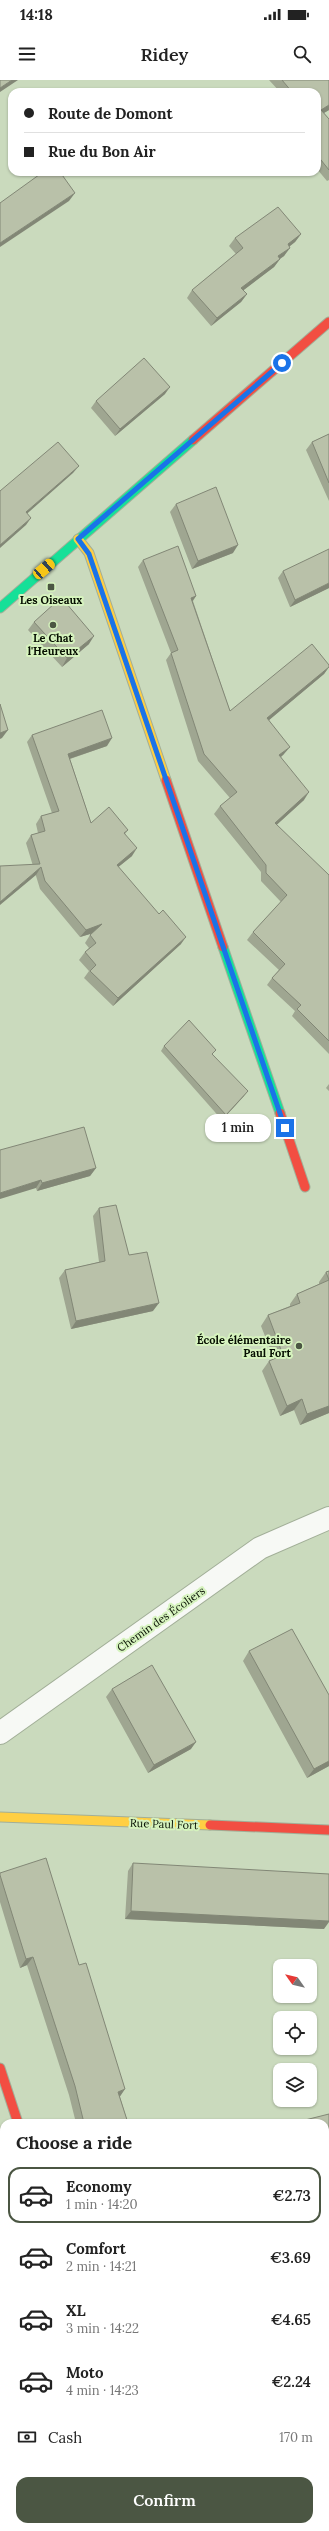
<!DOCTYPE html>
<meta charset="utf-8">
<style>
:root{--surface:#fff;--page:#f6f6f6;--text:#222;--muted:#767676;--line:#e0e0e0;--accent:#4b5643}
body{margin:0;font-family:Lora,serif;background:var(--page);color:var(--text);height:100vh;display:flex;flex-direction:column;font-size:15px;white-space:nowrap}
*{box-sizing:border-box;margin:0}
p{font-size:13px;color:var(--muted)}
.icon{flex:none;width:22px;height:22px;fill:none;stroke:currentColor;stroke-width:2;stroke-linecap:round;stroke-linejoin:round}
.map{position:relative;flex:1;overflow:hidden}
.drawer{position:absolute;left:0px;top:2039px;width:329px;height:412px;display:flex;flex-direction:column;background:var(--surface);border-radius:12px 12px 0 0;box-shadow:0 1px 3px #0004}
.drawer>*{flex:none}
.hud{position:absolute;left:8px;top:8px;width:313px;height:88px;border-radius:12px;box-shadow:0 1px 3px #0004;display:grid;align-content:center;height:88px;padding:0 16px;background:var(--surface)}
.needle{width:26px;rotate:304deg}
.tools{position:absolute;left:273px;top:1879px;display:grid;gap:8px}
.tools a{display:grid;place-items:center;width:44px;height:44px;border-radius:8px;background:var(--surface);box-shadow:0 1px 3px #0004;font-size:20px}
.end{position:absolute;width:18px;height:18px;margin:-9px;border:5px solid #1a73e8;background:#fff;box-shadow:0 0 0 2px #fff}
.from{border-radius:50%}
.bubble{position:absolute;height:28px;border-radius:12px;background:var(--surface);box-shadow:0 1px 3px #0004;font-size:13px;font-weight:600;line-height:28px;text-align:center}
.car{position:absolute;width:12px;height:24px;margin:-12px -6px;border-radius:5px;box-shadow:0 0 3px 1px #0007;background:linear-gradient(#f5c518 24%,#345 0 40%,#f5c518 0 76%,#345 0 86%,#f5c518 0)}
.hud b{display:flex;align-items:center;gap:14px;height:38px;font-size:15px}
.hud b+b{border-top:1px solid var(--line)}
.hud i{width:10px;height:10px;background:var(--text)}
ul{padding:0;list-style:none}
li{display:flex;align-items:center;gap:12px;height:56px;margin:0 8px 6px;padding:0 8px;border:2px solid transparent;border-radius:12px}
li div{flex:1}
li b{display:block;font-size:15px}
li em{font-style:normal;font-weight:600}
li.active{border-color:var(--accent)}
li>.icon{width:36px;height:36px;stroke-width:1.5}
h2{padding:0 16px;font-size:18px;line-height:48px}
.pay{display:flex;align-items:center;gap:10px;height:44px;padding:0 16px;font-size:15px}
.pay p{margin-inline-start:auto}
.action{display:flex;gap:8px;margin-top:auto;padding:8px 16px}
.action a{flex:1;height:46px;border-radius:12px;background:var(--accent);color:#fff;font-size:16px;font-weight:600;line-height:46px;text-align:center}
.status{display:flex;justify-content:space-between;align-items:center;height:28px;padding:0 20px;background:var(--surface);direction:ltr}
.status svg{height:11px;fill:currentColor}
header{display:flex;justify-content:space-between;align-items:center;height:52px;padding:0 16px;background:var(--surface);font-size:18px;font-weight:600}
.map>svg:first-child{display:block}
</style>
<div class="status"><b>14:18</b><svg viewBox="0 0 49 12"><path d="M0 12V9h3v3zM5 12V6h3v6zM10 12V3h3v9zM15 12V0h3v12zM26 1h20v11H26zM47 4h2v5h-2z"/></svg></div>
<header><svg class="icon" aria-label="menu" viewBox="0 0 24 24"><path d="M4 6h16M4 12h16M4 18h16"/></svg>Ridey<svg class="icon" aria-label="search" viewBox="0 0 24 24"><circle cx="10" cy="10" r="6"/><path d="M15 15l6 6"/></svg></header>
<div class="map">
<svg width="329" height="2451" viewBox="0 0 329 2451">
<rect width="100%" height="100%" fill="#cadabd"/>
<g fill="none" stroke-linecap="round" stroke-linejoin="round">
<path stroke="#5ca1d7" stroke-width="10" d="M325 2391 329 2390
M17 2451 37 2447"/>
<defs>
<path id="lane" d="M0 2210 4 2209"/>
<path id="street" d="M0 1653 260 1468 329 1438
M325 2133 329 2132"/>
<path id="fast" d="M0 528 193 360
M223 867 280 1033"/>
<path id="slow" d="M78 459 89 473 166 700
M0 1737 210 1745"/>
<path id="jam" d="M193 360 329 242
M166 700 223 867
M280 1033 305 1107
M210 1745 329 1750
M0 1988 18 2043"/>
</defs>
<use href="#lane" stroke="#a2af98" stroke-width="15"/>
<use href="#street" stroke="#a2af98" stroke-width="24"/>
<use href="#fast" stroke="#a2af98" stroke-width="11"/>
<use href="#slow" stroke="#a2af98" stroke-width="11"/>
<use href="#jam" stroke="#a2af98" stroke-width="11"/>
<use href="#lane" stroke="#f7f9f5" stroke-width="13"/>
<use href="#street" stroke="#f7f9f5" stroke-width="22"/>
<use href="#fast" stroke="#16e098" stroke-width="9"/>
<use href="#slow" stroke="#ffcf43" stroke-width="9"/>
<use href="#jam" stroke="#f24e42" stroke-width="9"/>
</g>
<path fill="#9fa691" d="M269 0H329V30L324 33 329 39V100L327 101 317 89V12H280Z
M301 154 295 162 289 167 284 176 280 179 274 187 243 210 247 214 241 222 211 246 187 218 192 210 236 174 229 166 235 158Z
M165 314 115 356 91 328 96 321Z
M329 354V421L306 370 312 362Z
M176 424 233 473 192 489 170 432Z
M143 480 196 516 193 521 230 631 329 587 324 594 269 640 284 674 281 677 304 720 276 745 329 795V974L292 936 295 931 267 905 272 898 279 890 247 860 253 852 281 822 261 801V792L214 734 220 726 230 718 198 681 166 580 171 573 138 487Z
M283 491 329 508 290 527 278 498Z
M34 542 89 564 62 587 28 550Z
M32 655 107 666 70 679 91 743 128 750 125 754 132 776 118 787 181 864 113 926 84 898 89 891 79 880 85 872 89 868 85 863 90 855 93 853 80 857 40 809 26 763 31 755 38 753 36 744 41 736 52 733 27 662Z
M164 966 213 975 244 1016 222 1040 161 971Z
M329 1004V1011L326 1008Z
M0 1070 96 1088 90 1096 37 1111 36 1108Z
M99 1128 129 1175 153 1231 71 1249 59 1198 65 1190 99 1182 93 1136Z
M329 1191V1333L300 1345 294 1330 280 1336 262 1291 269 1281 274 1279 261 1246 268 1235 290 1226V1224L297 1214 319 1204V1202L326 1192Z
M249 1571 329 1686 307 1698 243 1581Z
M112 1609 191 1669 148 1693 106 1617Z
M133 1783 324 1849 125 1839 128 1791Z
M0 1793 120 2017 128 2043H76L69 2015 27 1885 20 1888 0 1822Z
M329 2210V2257L325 2241V2211Z
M4 2269V2347L0 2348V2270Z"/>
<path fill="#828776" d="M12 0H18L0 12V8Z
M329 25V30L317 37 321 30Z
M75 113 69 121 0 167V163Z
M301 154 295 162 282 172 288 164Z
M290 168 284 176 272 184 278 176Z
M280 179 274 187 236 216 241 208Z
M247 214 241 222 211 246 217 238Z
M170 307 165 314 115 356 120 349Z
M79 386 73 393 21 439 26 432Z
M31 438 26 445 0 468V465Z
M238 465 233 473 192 489 198 481Z
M329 503V508L290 527 295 520Z
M196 516 191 523V518Z
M94 556 89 564 62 587 67 578Z
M329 587 324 594 262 646 267 638Z
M8 650 2 658 0 659V653Z
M112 658 107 666 63 681 68 674Z
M290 667 284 674 274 683 279 675Z
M309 712 304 720 270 751 275 743Z
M137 768 132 776 111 793 117 785Z
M41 787 36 795 0 825V822Z
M102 844 97 852 80 857 86 850Z
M186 857 181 864 113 926 118 918Z
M248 1011 244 1016 222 1040 226 1035Z
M96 1088 90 1096 37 1111 42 1103Z
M41 1100 36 1108 0 1119V1113Z
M159 1223 153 1231 71 1249 76 1241Z
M302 1319 294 1330 280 1336 287 1326Z
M329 1326V1333L300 1345 307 1334Z
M196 1662 191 1669 148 1693 154 1685Z
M329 1681V1686L307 1698 314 1689Z
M131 1831 329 1841V1842L324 1849 125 1839Z
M33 1877 27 1885 20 1888 26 1879Z
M125 2009 119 2018 118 2012Z
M329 2085V2091L325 2092V2086Z
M4 2154V2161L0 2162V2156Z
M4 2343V2347L0 2348Z"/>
<path fill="#b9c1a9" stroke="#828776" d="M0 0H12L0 8Z
M282 0H329V25L321 30 329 39V90L317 75V12H292Z
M43 92H60L75 113 0 163V123Z
M278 127 301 154 288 164 290 168 278 176 280 179 241 208 247 214 217 238 192 210 243 168 235 158Z
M144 278 170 307 120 349 96 321Z
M329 354V403L312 362Z
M58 362 79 386 26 432 31 438 0 465V411Z
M216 407 238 465 198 481 176 424Z
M178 466 196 516 191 518 230 631 312 564 329 585V587L267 638 290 667 279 675 309 712 275 743 329 795V961L297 929 301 925 272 898 285 884 253 852 287 815 266 793V785L220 726 237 712 204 674 171 573 178 570 143 480Z
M329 469V503L295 520 283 491Z
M55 523H66L94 556 67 578 34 542Z
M0 624 8 650 0 653Z
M102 630 112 658 68 674 91 743 109 727 128 750 124 753 137 768 117 785 159 834 163 830 186 857 118 918 90 891 96 885 85 872 96 863 90 855 102 844 86 850 45 801 41 787 0 822V786L40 784 31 755 45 751 41 736 59 731 32 655Z
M189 940 216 970 212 974 248 1011 226 1035 164 966Z
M84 1047 96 1088 42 1103 41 1100 0 1113V1070Z
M116 1125 129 1175 147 1172 159 1223 76 1241 65 1190 105 1181 99 1128Z
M329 1191V1200L326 1192Z
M329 1200V1326L307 1334 302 1319 287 1326 269 1281 283 1275 268 1235 300 1223 297 1214Z
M292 1549 329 1615V1681L314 1689 249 1571Z
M152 1585 196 1662 154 1685 112 1609Z
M46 1778 79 1885 86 1883 125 2009 118 2012 128 2043H84L75 2006 33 1877 26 1879 0 1795V1793Z
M133 1783 329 1794V1841L131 1831Z
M329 2034V2085L325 2086V2043H293Z
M0 2084 4 2098V2154L0 2156Z
M329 2210V2228L325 2212V2211Z
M4 2269V2332L1 2321 0 2322V2270Z"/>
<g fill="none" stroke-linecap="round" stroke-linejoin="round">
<path stroke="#1a73e8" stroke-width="5" d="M282 283 78 459 89 474 285 1048"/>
</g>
<g fill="#4b5643" stroke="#d6f3be" stroke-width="1.5">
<rect x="47" y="503" width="8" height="8" rx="2"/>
<circle cx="53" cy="545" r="4"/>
<circle cx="299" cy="1266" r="4"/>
</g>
<g text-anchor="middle" stroke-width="4" stroke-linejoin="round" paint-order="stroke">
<g font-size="11" font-weight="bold" fill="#060f01" stroke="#d6f3be">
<text x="51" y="524">Les Oiseaux</text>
<text x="53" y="562">Le Chat<tspan x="53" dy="13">l'Heureux</tspan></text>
<text x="291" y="1264" text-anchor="end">École élémentaire<tspan x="291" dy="13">Paul Fort</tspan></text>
</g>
<g font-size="11" fill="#060f01" stroke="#d6f3be">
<text transform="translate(161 1539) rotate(-35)" y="4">Chemin des Écoliers</text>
<text transform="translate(164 1744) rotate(2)" y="4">Rue Paul Fort</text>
</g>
</g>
</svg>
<div class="tools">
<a><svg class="needle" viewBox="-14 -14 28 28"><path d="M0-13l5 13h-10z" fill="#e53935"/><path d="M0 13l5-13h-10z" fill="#767676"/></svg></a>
<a><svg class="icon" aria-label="locate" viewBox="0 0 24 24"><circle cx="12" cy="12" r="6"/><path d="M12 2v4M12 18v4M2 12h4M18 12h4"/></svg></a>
<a><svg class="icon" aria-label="layers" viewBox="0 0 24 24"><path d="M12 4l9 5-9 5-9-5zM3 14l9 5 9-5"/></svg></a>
</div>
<i class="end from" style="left:282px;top:283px"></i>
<i class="end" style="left:285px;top:1048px"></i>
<div class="bubble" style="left:205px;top:1034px;width:66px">1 min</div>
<i class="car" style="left:44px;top:489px;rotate:49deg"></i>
<div class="hud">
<b><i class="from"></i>Route de Domont</b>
<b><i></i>Rue du Bon Air</b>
</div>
<section class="drawer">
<h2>Choose a ride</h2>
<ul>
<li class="active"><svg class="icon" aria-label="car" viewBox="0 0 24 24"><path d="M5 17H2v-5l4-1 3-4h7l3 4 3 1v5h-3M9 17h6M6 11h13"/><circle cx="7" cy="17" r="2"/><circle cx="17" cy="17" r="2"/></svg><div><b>Economy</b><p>1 min · 14:20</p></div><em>€2.73</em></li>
<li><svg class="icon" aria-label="car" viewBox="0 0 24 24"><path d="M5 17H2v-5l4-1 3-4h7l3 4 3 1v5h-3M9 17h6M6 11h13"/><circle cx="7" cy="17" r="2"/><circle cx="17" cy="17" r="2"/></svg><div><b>Comfort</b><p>2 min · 14:21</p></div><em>€3.69</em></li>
<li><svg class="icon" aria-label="car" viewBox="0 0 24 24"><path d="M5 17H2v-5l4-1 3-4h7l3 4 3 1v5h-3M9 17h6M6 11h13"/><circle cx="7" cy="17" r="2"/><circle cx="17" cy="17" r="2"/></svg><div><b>XL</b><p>3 min · 14:22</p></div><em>€4.65</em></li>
<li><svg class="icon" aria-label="car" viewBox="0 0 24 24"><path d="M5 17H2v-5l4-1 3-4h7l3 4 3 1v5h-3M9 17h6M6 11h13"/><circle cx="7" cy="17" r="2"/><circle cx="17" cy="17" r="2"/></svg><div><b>Moto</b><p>4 min · 14:23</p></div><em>€2.24</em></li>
</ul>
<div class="pay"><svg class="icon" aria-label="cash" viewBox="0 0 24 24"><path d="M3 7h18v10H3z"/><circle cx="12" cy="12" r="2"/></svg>Cash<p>170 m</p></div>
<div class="action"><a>Confirm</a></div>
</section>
</div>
